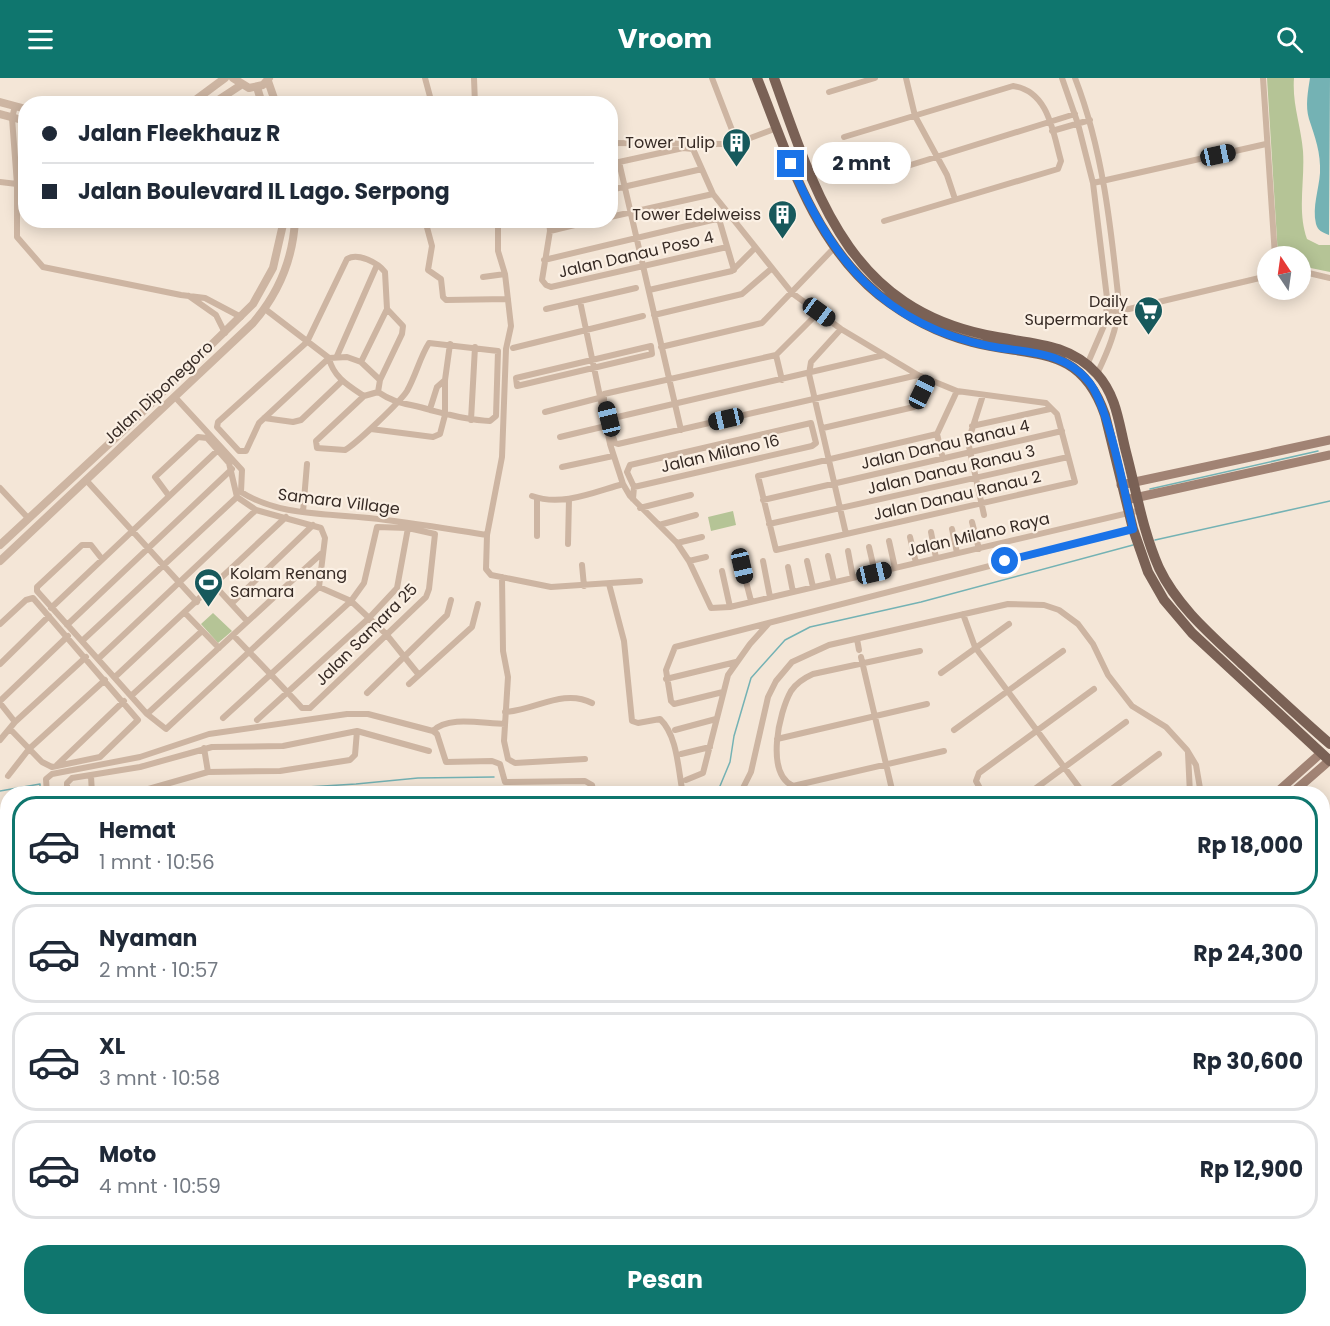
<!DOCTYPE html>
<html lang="id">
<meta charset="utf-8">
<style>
:root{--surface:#fff;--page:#f2f2f3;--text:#1f2937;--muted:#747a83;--line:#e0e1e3;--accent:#0f766e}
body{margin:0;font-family:Poppins,sans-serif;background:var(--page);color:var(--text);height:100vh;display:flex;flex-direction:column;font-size:22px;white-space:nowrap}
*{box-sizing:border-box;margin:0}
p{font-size:20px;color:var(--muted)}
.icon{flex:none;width:33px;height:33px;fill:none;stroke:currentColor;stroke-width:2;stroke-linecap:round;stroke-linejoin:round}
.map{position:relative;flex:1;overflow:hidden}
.drawer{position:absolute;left:0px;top:708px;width:1330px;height:540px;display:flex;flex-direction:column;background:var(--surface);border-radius:24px 24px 0 0;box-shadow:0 3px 15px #0003}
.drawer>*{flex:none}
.top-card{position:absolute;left:18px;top:18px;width:600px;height:132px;border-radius:24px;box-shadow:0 3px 15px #0003;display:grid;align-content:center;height:132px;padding:0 24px;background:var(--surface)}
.needle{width:39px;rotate:347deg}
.tools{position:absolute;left:1257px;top:168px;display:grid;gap:12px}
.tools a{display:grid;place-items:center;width:54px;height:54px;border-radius:50%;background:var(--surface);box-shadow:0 3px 15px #0003;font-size:30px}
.end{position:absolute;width:27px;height:27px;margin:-14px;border:8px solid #1a73e8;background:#fff;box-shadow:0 0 0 3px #fff}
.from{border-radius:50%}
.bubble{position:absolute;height:42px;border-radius:21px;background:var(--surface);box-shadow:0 3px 15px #0003;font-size:20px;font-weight:700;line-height:42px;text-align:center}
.car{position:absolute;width:18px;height:36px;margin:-18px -9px;border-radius:8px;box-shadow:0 0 4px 2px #0007;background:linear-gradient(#222 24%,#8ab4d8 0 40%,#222 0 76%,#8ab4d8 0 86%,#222 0)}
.top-card b{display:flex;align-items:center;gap:21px;height:57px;font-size:22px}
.top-card b+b{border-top:2px solid var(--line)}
.top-card i{width:15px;height:15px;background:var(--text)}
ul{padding:10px 0 0;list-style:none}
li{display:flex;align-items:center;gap:18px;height:99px;margin:0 12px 9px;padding:0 12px;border:3px solid var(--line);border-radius:24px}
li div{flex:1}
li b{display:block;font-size:22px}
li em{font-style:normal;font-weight:700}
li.current{border-color:var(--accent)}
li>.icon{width:54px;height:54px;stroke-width:1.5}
.cta{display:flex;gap:12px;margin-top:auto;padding:12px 24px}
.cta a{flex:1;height:69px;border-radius:24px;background:var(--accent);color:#fff;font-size:24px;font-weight:700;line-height:69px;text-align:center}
header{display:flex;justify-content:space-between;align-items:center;height:78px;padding:0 24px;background:var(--accent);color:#fff;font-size:27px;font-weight:700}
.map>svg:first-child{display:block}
</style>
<header><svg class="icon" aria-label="menu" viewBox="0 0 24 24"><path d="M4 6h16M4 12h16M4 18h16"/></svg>Vroom<svg class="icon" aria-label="search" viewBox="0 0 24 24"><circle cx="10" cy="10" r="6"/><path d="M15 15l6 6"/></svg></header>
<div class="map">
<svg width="1330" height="1248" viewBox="0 0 1330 1248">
<rect width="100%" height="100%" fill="#f4e6d7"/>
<path fill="#b5c496" d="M1267 0H1294C1292 26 1301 48 1303 73 1305 103 1297 133 1307 161L1319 167H1330V194L1301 188 1300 178H1278Z
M733 433 736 447 711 453 708 439Z
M213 535 232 553 218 565 201 546Z"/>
<path fill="#74b2b4" d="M1310 0H1330L1329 157C1322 154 1318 153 1316 146 1312 129 1319 111 1320 95 1321 75 1315 59 1309 41 1305 28 1308 13 1310 0Z"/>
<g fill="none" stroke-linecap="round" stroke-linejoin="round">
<path stroke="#74b2b4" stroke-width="1.5" d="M1150 411 1318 373
M1155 462 1330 423
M0 713 40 706V716
M196 716 356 706 418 700 494 699
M711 716 720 708 730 684 734 658 751 600 785 562 810 549 921 524 1133 467
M0 1110 8 1055
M0 1178 8 1233
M9 1240 11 1248"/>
<path stroke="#cdb5a2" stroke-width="6" d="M425 0 432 26
M474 0 475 26
M712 0 737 65
M906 0 915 38 947 97 955 121
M1062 0 1078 46 1093 105 1107 220 1106 243 1087 287
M1075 0C1103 72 1111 150 1119 226 1117 252 1108 273 1097 296
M1263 0 1275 178
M829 14 875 0
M461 26 474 21
M15 28 12 40 17 106V159L43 189 181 217 205 220 241 239
M1052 53 1090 42
M844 59 1013 8C1049 13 1053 55 1061 83L1058 91 884 143
M610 65 724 66 737 65 777 50
M619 84 681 352
M610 86 683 70 693 71 713 116 792 215 841 251 918 297 957 313 1046 325 1057 336 1075 404 776 472 758 398 937 356 957 313
M859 103 1075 36
M0 104 17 106
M1093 105 1266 66
M17 106 23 92 26 58
M610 112 702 91
M610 139 713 116
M719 141 734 192
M425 142 432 168 428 192 441 201 443 219 446 222 508 221
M498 142V173L505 196 511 248 506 271 502 379 487 457 486 491 491 497 551 509 640 503
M549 142 550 153 542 202 546 207 551 209 727 169
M550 153 595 142
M544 182 729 138
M1300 193 1330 200
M483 199 505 196
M649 212 732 193 754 171
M189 218 216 237 225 255
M580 223 610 366 623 406 630 418 677 465 689 483 711 530 730 529 1141 432
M265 231 329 280C333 299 349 308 364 318
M546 231 636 210
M1107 233 1129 231 1268 198
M654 237 742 216 771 191
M841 251 811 284 809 296 846 456
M651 268 652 276 517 308 516 300Z
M661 269 762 245 834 170
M513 270 643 238
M776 277 782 302
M337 278 377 187
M361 284 387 231
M378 314 380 302 402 256 403 248 387 231 385 194C378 185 358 174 347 181L307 264 218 344 217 349 239 373H246L259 345 329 280 347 279 361 284 380 302
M378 314 364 318 316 363 317 370 345 372C356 366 401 323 407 313 416 297 420 279 429 265L498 273 496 338 490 343C468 342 450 337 430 332 409 325 397 327 378 314
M983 317 968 364 984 437
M175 319 242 392 241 414C279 438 325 435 369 440 408 444 448 451 487 457
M604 324V316L776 277 819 234
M430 331 437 309 445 302
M545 334 599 320
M264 340 293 344 301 342 342 303
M609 341 884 277
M471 342 475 269
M972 348 1050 331
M823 350 914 329 928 301
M371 351 433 359 440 356 445 337V302L450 266
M612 355 615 365 618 366 918 297
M937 356 943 381
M560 359 606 348
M562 389 613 378
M86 402 197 524
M0 410 28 440
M169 418 155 399 198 359 207 360 229 385 237 419 256 432 321 450 325 460 319 509 351 523 386 556 419 597
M532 418C562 429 594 414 623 406
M633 421 634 409 627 394 630 387 811 345 816 365 812 368 634 409
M763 422 1062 353
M640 430 691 417
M303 434 307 386
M972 444 979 471
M769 446 1068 379
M659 447 696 437
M952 451 957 475
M931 454 936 480
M537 458V420
M910 459 916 485
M889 463 895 490
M677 465 702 459
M568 466 569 421
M869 469 875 495
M848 473 853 500
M828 478 834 504
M102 481 91 467H82L37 509V513L147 636 166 651 319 509
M689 483 706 479
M763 483 770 519
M807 483 813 509
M582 487 584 508
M742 488 751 523
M788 489 793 514
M722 493 730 529
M502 499 503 573 508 599 504 663 508 681 515 685 585 681
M609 506 624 563 632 643 638 645 660 641C678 658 678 693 683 716
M215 508 247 543
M232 525 313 447
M51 530 218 372
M185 535 219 570
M963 536 975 569 1084 716
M0 546 26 522 33 520 138 642 100 679 52 689 42 684 10 651
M67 547 232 391
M857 561 859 572
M82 563 237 419
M920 573 813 596C804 600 797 604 791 613 779 634 765 695 793 708L944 673
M861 579 893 716
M98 581 256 432
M0 586 49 538
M941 595 1009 546
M115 599 286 439
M666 601 736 584
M409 606 472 549 478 526
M723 614 674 626 671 623 666 592 675 569 1133 451
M367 615 447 537 451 522
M131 618 202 553
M0 623 68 558
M0 625 15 644
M505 634C534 633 563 610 592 625
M147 636 322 475
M223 640 351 523 364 505 377 449 408 450 435 456 429 511 426 519 310 630H302C279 605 256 581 233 557
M257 642 369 540 397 510 408 450
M675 652 716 641
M954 652 1063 573
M433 653C448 637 484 646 505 646
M777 661 927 626
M0 662 15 644 86 579
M204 670 208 694
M1188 675 1190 716
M681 676 710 669
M57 687 124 623
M8 698 29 671 105 602
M91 698 92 716
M686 702 703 695 728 597 750 566 769 545
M47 716 46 701 52 696 140 679 209 656 347 636H368L433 653 437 656 446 684 492 683 500 686 505 704 585 703 592 707 594 716
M67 716V705L72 700 140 689 212 669 283 668 357 653 429 673
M131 716 208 694 280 693 350 682 355 677 357 653
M740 716 751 694 768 619 776 603 792 584 829 567 1008 526 1044 527 1059 532 1078 546 1093 566 1108 597 1132 628 1166 649 1187 672 1196 687 1201 716
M964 716 972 714
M983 716 976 703 979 695 1094 611
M1028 716 1126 644
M1105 716 1159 676
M0 738 8 736
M0 775 8 774
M1323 802 1330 801
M0 816 8 815
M0 843 8 846
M0 883 8 887
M0 945 8 926
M1323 969 1330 968
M1323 1091 1330 1089
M1323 1192 1330 1191
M442 1240V1248
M544 1240 546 1248
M579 1240 580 1248
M841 1240 842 1248
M935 1240 937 1248
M1052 1240 1054 1248
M958 1247 985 1240
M130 1248 131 1240
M208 1248 211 1244 305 1245
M390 1248 400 1240
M786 1248 831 1240
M1137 1248 1151 1244"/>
<path stroke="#cdb5a2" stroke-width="8" d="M233 0 249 10 263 7 269 0
M268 3 276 26
M257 9 262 26
M0 24 26 31
M190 26 225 0
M212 26 241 7
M0 36 26 43
M0 467 125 351 253 226 273 190 284 142
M0 483 253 245C278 216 293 181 295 142
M1201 1240 1204 1248
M1212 1240 1215 1248
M735 1248V1240
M746 1248V1240"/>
<path stroke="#a18374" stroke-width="9" d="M1121 407 1330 362
M1130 421 1330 377
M1275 716 1321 675
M1291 716 1329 683
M0 983 2 975
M0 992 8 995
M34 1240 36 1248
M48 1240 50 1248
M325 1248 329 1240
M337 1248 341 1240"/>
<path stroke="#7a6155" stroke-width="10" d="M757 0C788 77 812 162 879 217 907 239 937 255 972 264 1033 280 1080 265 1105 337L1133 451 1148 494 1164 522 1192 555 1330 683
M774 0C816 117 848 228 986 257 1027 266 1067 263 1097 296 1117 318 1119 347 1126 374 1136 412 1143 454 1159 490 1177 528 1211 557 1241 585 1270 612 1300 640 1330 666"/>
</g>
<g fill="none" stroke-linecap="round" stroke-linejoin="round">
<path stroke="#1a73e8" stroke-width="8" d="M791 86C830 181 884 247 989 268 1025 275 1063 272 1089 304 1109 329 1125 417 1133 451L1005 483"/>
</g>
<defs>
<symbol id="building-pin" viewBox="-11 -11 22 30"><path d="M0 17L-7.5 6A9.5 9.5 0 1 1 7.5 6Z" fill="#17595c" stroke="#fbf0e4"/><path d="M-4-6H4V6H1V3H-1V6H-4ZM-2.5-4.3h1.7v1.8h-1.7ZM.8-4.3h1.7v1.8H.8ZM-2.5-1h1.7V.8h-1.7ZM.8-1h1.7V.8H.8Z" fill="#fff"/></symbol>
<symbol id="supermarket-pin" viewBox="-11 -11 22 30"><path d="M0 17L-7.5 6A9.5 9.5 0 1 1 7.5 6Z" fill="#17595c" stroke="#fbf0e4"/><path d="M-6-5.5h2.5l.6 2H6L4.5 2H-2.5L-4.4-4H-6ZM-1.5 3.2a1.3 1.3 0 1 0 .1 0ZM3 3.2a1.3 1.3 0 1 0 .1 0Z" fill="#fff"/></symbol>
<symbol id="stadium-pin" viewBox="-11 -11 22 30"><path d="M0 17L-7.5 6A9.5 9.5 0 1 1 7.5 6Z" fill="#17595c" stroke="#fbf0e4"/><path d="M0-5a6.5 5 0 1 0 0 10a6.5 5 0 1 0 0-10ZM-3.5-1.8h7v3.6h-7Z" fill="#fff"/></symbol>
</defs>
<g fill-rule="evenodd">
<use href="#building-pin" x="720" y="48" width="33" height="45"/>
<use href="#building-pin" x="766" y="120" width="33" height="45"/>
<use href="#supermarket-pin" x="1132" y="216" width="33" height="45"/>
<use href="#stadium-pin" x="192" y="488" width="33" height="45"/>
</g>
<g text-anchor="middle" stroke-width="4.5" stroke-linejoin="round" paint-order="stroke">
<g font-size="16" fill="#372b25" stroke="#fbf0e4" text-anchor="end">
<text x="715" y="70">Tower Tulip</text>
<text x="761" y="142">Tower Edelweiss</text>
<text x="1128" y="229">Daily<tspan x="1128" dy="18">Supermarket</tspan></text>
<text x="230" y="501" text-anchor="start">Kolam Renang<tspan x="230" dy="18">Samara</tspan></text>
</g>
<g font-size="16" fill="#372b25" stroke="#fbf0e4">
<text transform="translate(636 176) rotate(-13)" y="6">Jalan Danau Poso 4</text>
<text transform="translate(158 314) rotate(-43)" y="6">Jalan Diponegoro</text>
<text transform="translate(945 366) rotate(-13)" y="6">Jalan Danau Ranau 4</text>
<text transform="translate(720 375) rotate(-13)" y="6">Jalan Milano 16</text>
<text transform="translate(951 391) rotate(-13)" y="6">Jalan Danau Ranau 3</text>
<text transform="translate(957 417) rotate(-13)" y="6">Jalan Danau Ranau 2</text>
<text transform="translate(339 423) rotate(7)" y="6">Samara Village</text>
<text transform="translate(978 456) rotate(-13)" y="6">Jalan Milano Raya</text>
<text transform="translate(366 556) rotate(-45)" y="6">Jalan Samara 25</text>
</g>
</g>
</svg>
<div class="tools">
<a><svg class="needle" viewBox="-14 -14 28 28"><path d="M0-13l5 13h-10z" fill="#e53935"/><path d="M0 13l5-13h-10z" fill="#747a83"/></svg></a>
</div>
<i class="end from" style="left:1005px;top:483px"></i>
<i class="end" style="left:791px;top:86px"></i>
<div class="bubble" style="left:812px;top:64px;width:99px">2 mnt</div>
<i class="car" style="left:1218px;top:77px;rotate:78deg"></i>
<i class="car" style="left:819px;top:234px;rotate:126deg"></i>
<i class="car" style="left:922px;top:314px;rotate:26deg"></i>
<i class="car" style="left:609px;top:341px;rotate:346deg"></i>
<i class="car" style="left:726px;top:341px;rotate:257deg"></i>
<i class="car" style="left:742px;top:488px;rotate:167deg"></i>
<i class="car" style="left:874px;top:495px;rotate:77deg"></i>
<div class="top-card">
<b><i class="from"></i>Jalan Fleekhauz R</b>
<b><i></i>Jalan Boulevard IL Lago. Serpong</b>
</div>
<section class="drawer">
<ul>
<li class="current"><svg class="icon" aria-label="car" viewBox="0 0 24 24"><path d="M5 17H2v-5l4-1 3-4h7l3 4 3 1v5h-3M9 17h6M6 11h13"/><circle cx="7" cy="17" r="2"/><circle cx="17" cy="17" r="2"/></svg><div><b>Hemat</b><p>1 mnt · 10:56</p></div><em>Rp 18,000</em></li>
<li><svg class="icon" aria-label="car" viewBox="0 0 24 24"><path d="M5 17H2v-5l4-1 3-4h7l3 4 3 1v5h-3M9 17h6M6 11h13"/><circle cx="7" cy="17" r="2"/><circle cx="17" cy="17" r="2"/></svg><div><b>Nyaman</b><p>2 mnt · 10:57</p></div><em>Rp 24,300</em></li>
<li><svg class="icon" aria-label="car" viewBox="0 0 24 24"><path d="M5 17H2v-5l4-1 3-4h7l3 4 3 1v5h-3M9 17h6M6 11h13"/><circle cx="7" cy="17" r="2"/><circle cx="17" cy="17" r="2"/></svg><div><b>XL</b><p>3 mnt · 10:58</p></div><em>Rp 30,600</em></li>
<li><svg class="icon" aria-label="car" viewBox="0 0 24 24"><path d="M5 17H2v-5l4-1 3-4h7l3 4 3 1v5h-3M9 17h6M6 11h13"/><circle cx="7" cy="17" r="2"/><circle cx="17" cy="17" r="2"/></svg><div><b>Moto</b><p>4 mnt · 10:59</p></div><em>Rp 12,900</em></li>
</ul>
<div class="cta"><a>Pesan</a></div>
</section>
</div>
